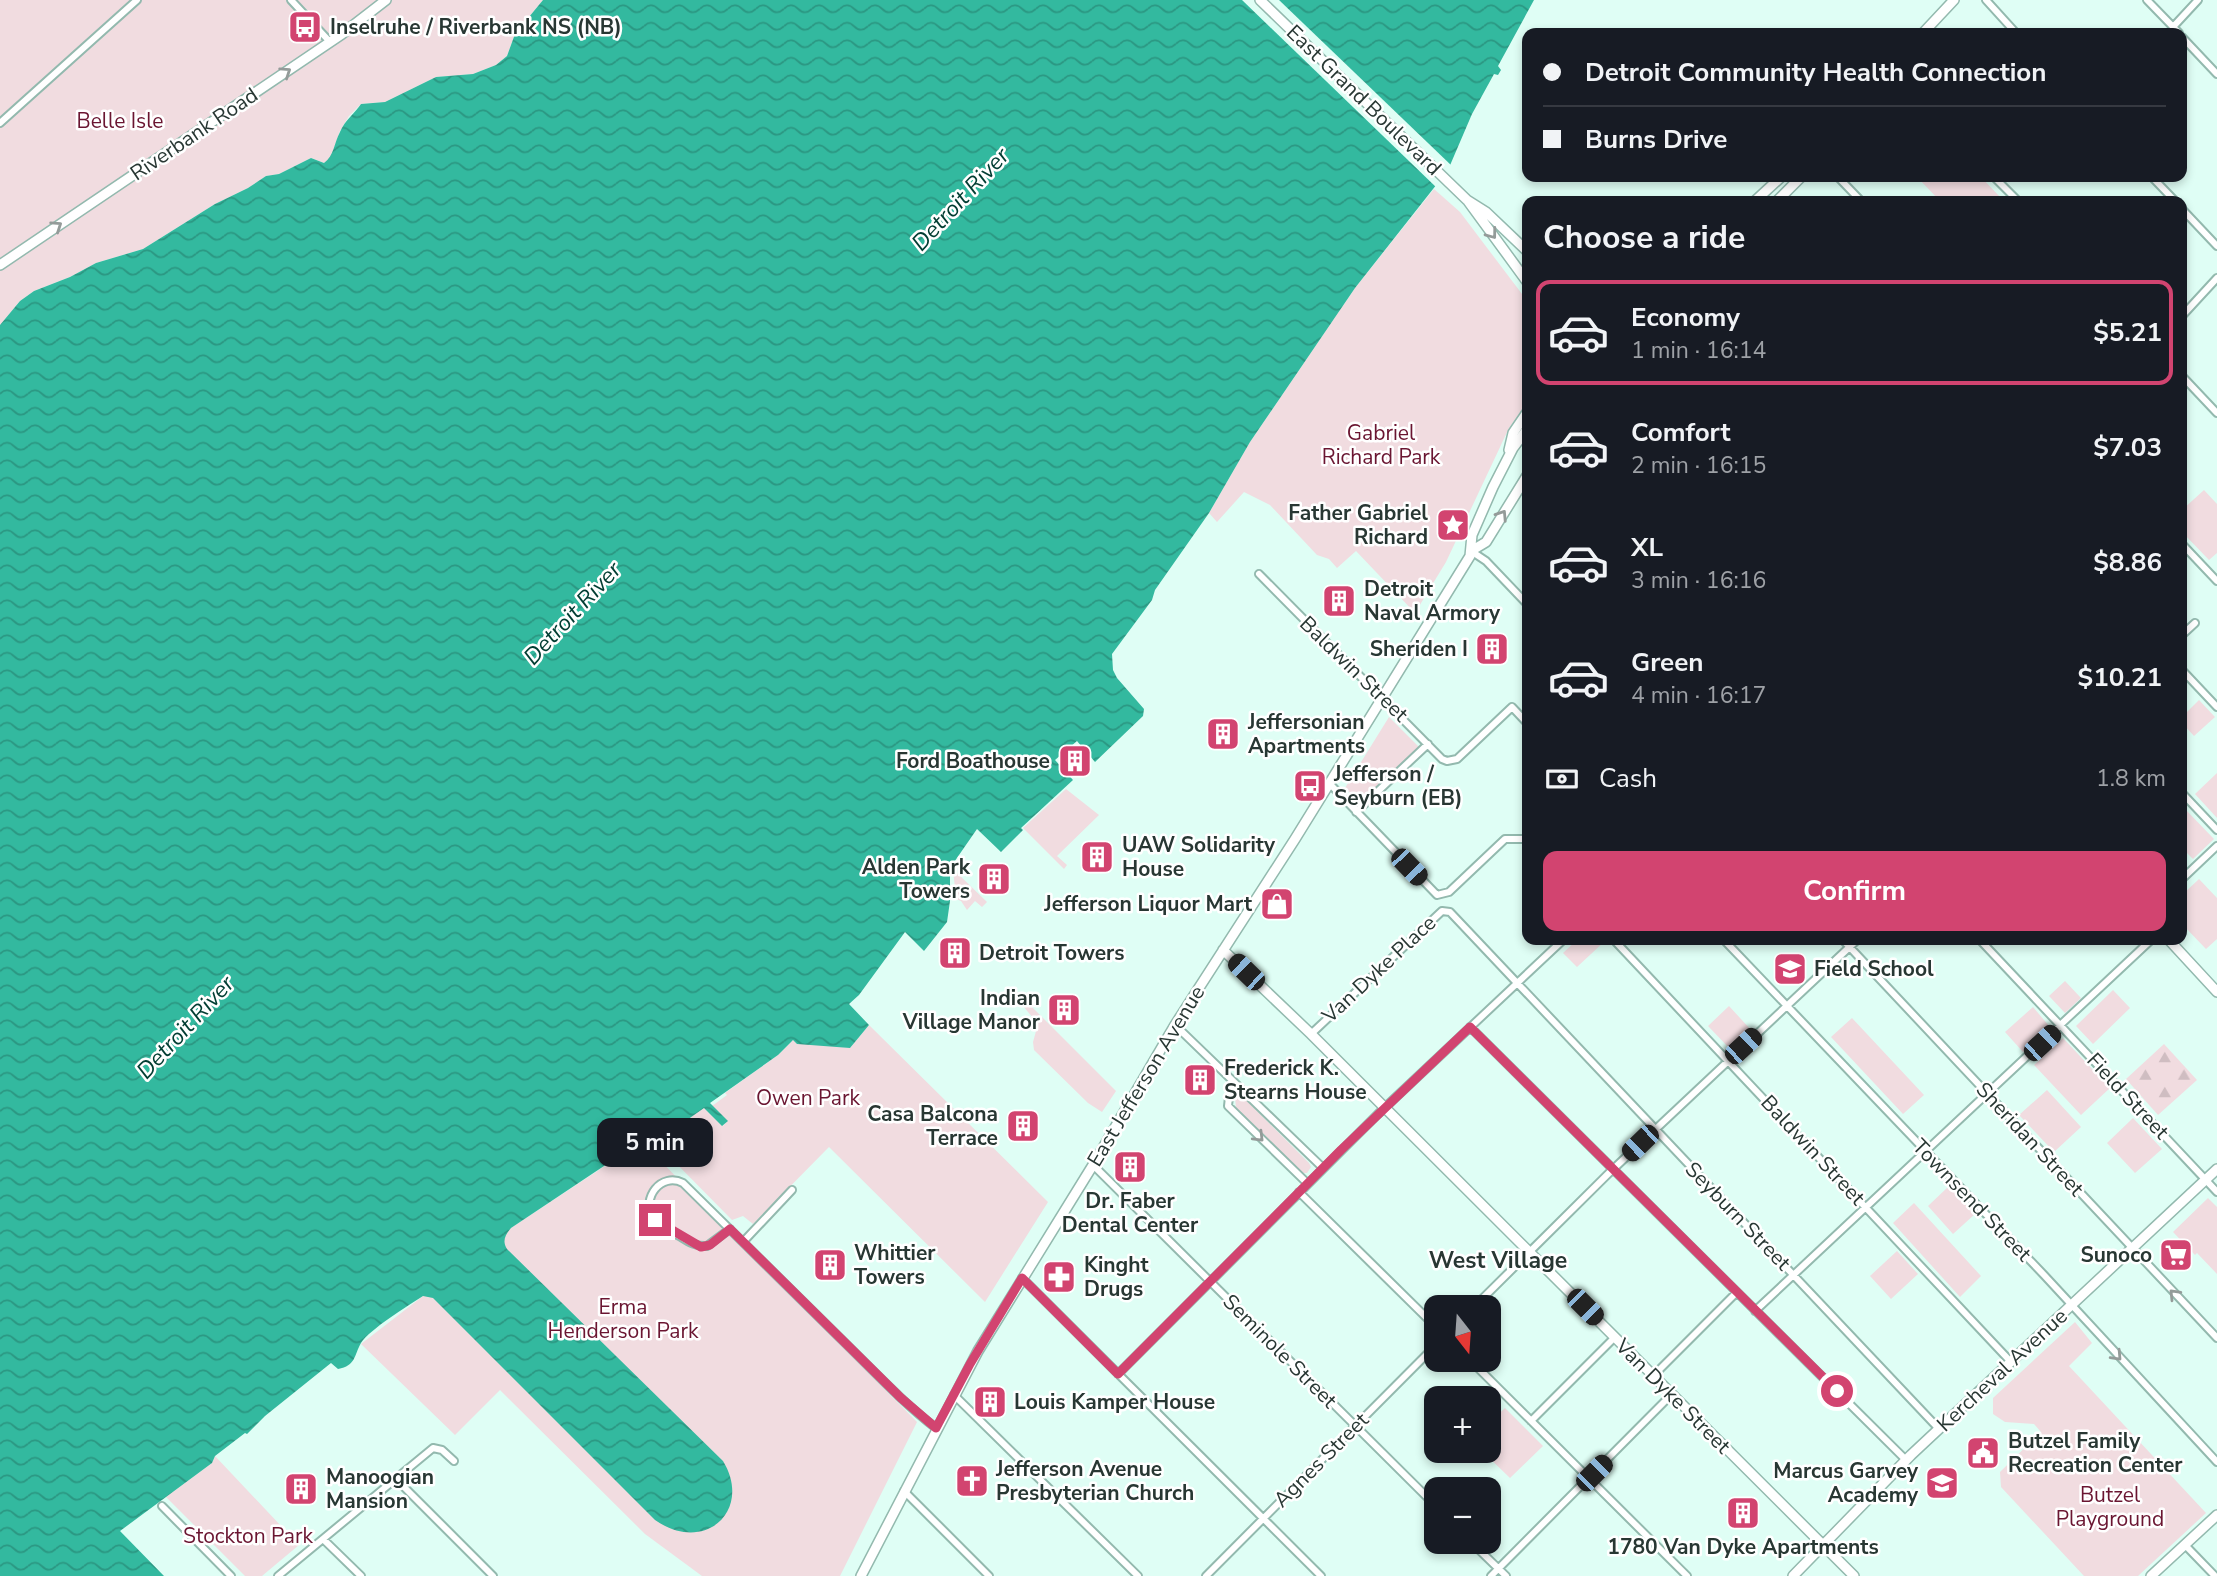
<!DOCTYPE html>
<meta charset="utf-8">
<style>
:root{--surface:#171b24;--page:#20242c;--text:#f1f3f6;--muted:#9ea1a6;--line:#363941;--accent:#d24470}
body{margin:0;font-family:"Nunito Sans",sans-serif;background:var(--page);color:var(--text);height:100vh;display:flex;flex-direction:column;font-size:26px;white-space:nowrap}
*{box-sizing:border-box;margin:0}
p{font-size:23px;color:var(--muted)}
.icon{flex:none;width:38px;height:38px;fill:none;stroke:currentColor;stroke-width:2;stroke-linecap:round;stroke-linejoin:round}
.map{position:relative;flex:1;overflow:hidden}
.panel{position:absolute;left:1522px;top:196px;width:665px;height:749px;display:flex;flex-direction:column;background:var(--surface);border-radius:14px;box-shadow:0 4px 10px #0003}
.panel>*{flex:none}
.guide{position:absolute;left:1522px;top:28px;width:665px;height:154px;border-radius:14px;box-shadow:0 4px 10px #0003;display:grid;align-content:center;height:154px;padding:0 21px;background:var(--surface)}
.needle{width:46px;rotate:163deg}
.buttons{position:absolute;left:1424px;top:1295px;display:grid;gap:14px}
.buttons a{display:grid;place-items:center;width:77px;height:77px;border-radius:14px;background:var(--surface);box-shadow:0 4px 10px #0003;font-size:35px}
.end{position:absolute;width:32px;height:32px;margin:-16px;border:9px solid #d24470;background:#fff;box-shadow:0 0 0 4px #fff}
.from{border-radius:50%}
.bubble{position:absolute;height:49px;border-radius:14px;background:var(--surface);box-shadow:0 4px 10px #0003;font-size:23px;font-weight:700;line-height:49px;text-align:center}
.car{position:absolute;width:21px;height:42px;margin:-21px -10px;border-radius:9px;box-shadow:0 0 5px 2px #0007;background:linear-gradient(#222 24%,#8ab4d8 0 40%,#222 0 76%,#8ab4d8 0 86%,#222 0)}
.guide b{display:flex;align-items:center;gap:24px;height:66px;font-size:26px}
.guide b+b{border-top:2px solid var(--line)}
.guide i{width:18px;height:18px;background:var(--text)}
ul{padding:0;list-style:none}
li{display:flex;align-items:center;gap:21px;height:105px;margin:0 14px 10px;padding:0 7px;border:4px solid transparent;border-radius:14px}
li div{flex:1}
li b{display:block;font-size:26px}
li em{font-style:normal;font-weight:700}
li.current{border-color:var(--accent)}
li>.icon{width:63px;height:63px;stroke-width:1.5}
h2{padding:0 21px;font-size:32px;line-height:84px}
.pay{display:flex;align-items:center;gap:18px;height:77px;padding:0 21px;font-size:26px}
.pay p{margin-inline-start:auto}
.cta{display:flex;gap:14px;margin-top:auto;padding:14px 21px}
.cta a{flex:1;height:80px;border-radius:14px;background:var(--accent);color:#fff;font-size:28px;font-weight:700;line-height:80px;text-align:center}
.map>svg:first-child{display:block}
</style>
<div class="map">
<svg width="2217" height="1576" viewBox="0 0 2217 1576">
<defs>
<pattern id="forest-firs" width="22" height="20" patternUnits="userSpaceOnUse" patternTransform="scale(1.75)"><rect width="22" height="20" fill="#f1dce0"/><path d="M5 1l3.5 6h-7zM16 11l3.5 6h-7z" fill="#cfbdc1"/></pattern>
<pattern id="water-waves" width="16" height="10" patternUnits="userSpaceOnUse" patternTransform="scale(1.75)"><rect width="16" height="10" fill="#33b99f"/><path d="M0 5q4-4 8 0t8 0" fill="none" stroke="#2b9782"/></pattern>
</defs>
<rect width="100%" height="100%" fill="#dffef5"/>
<path fill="#f1dce0" d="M0 0H543L515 34 507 56 496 65 473 74 436 77 385 102 361 104 349 116 340 131 330 159 324 163 311 158 279 174 266 176 248 188 215 204 143 249 96 263 70 277 34 291 20 301 0 325Z
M1917 177H1981L2001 198 1998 201H1940Z
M1434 189 1460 212 1528 302V401L1509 428 1446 562 1415 613 1356 551 1337 568 1329 559 1317 555 1270 505 1244 492 1217 522 1209 513 1250 442 1355 288Z
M2204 490 2217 504V553L2209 560 2182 532V510Z
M2199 700 2215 717 2194 736 2182 723V717Z
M1389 717 1419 747 1360 803 1345 788Z
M2217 773V818L2195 794Z
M1066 789 1099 815 1057 856 1067 865 1064 869 1023 828Z
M2186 810 2214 839 2193 859 2182 848V813Z
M953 869 987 902 982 907 975 901 967 910 961 901 956 899Z
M2199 879 2217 898V939L2206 949 2182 924V895Z
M1577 940H1604L1605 941 1577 967 1563 953Z
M2065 981 2081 998 2065 1013 2049 996Z
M2113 990 2130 1008 2093 1044 2076 1026Z
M1017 992 1116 1091 1102 1112 1088 1103 1034 1050 1033 1042 1038 1024 1014 995Z
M1729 1006 1752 1031 1731 1050 1708 1026Z
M2033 1007 2050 1027 2023 1052 2005 1032Z
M1852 1018 1924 1095 1903 1114 1831 1037Z
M869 1025 1048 1202 985 1302 829 1147 753 1224 743 1216 732 1220 660 1147 663 1144 661 1141 673 1133 683 1145 676 1127 704 1108 723 1126 727 1121 712 1106 727 1095 725 1093 778 1055 793 1040 850 1048Z
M2063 1038 2110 1088 2081 1115 2034 1065Z
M2047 1090 2081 1127 2054 1152 2019 1115Z
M1242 1096 1309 1163 1311 1167 1307 1173H1302L1236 1108 1235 1098Z
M2133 1118 2162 1149 2135 1173 2107 1143Z
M645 1145 917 1422 840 1576H702L645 1534 500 1390 455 1435 361 1344 511 1228 611 1162 616 1167Z
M1949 1186 1975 1214 1953 1234 1928 1206Z
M2208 1198 2217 1207V1274L2197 1253 2195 1255 2173 1232Z
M1914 1203 1981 1276 1960 1297 1893 1223Z
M1897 1251 1918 1274 1891 1299 1870 1276Z
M2075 1322 2092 1343 2069 1366 2206 1513 2138 1576H2084L2001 1487 2000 1472 2041 1432 2034 1424 2005 1422 1993 1414V1398Z
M1505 1408 1543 1446 1510 1478 1482 1451H1489V1423Z
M215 1456 299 1545 262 1576H245L166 1497 212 1463Z"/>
<path fill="url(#forest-firs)" d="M2164 1044 2197 1080 2158 1115 2126 1079Z"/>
<path fill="url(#water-waves)" d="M543 0H1534L1498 66 1501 70 1498 75 1494 74 1472 114 1448 170 1355 288 1250 442 1209 513 1155 590 1152 600 1112 654 1113 670 1117 678 1144 709 1143 716 1095 762 1077 741 1055 760 1073 780 1021 828 1023 830 1001 852 977 829 950 868V901L947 922 924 951 905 932 859 995 849 1004 869 1025 850 1048 797 1044 793 1040 778 1055 710 1103 728 1121 722 1126 704 1108 677 1127 689 1140 684 1145 671 1132 656 1141 650 1135 642 1141 645 1145 616 1167 610 1162 511 1228C505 1235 502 1241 507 1249L723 1461C753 1510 705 1555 655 1520L433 1298 423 1296C408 1306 370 1329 361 1343 354 1355 356 1366 338 1369L331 1363 265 1416 247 1434 245 1433 215 1456 212 1463 120 1531 164 1576H0V325L20 301 34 291 70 277 96 263 143 249 215 204 248 188 266 176 279 174 311 158 324 163C334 156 334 143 340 132 345 120 355 113 361 104L385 102 436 77 473 74 496 65 507 56 515 34Z"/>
<path fill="#dffef5" d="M1242 0H1279L1453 167 1438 189Z"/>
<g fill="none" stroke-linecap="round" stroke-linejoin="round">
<defs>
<path id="street" d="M291 0 330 42
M1986 0 2016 33
M2147 0 2179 33
M2173 27 2198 0
M2182 37 2217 74
M0 123 137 0
M1838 177 1861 201
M1994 177 2018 201
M2152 177 2175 201
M2182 209 2217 246
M2182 316 2217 278
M2182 376 2217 413
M2182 544 2217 581
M1471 551 1486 561 1528 605
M1259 574 1442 759 1447 761 1457 759 1512 707 1528 724
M2182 635 2195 623
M2182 670 2217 707
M1329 783 1437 895 1449 892 1505 839H1528
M2182 793 2217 830
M1356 812 1428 744
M2182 879 2217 846
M1614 940 2011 1362
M1724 940 2044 1275 2217 1462
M1843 940 2217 1338
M1980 940 2217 1192
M1175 1025 1323 1168
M1470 1027 1906 1460
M1311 1034 1442 911 1450 912 1939 1429
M1237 1085 1229 1097 1228 1106 1307 1183
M1093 1165 1437 1507
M1299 1192 1437 1328
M730 1229 707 1246C697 1247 689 1242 681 1237 672 1232 659 1227 653 1218 641 1198 661 1172 683 1183 735 1234 787 1285 839 1337 871 1368 901 1401 936 1428
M743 1242 792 1190
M1022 1278 1321 1576
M1474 1307 1609 1173 1857 940
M1755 1311 2151 940
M1470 1360 1687 1576
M1118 1374 1378 1114 1563 940
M1653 1376 1736 1293
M954 1395 1138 1576
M1531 1421 1615 1337
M396 1479 493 1576
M904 1491 989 1576
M162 1506 231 1576
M323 1539 361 1576
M1471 1542 1506 1576
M2185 1545 2215 1576
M278 1576 433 1448 442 1450 454 1461
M1206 1576 1437 1344
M1491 1576 1672 1394"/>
<path id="secondary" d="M1260 0 1467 200 1486 212 1528 252
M1923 33 1954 0
M1468 201 1528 283
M1755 201 1781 177
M1777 201 1801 177
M0 265 342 34 386 0
M1509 450 1513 433 1528 411
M1471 551 1486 542 1528 474
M2169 940 2217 992
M1223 950 1311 1034 1854 1576
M861 1576 978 1351 1093 1165 1175 1025 1295 839 1470 556 1472 535 1493 487 1513 448 1528 428
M1793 1576 1911 1455 2217 1169
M2151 1576 2217 1515"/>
</defs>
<use href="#street" stroke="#93b9ae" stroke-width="10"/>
<use href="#secondary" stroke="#93b9ae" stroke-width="12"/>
<use href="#street" stroke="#fff" stroke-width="6"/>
<use href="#secondary" stroke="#fff" stroke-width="9"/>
</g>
<defs><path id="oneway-chevron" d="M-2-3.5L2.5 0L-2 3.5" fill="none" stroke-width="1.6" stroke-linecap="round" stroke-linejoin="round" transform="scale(1.75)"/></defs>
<g stroke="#949b99">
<use href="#oneway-chevron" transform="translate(286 72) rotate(-34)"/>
<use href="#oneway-chevron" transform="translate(57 226) rotate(-34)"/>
<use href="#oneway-chevron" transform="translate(1492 234) rotate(53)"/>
<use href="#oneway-chevron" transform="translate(1502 515) rotate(-57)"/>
<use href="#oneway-chevron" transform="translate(1259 1137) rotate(45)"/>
<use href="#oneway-chevron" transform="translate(2174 1294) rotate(-134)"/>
<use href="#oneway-chevron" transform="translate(2117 1356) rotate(47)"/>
</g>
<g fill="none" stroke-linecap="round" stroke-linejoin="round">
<path stroke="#d24470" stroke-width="9" d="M655 1220 701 1247 710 1245 730 1229 901 1398 936 1428 970 1364 1022 1278 1118 1374 1341 1150 1470 1027 1837 1391"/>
</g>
<defs>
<symbol id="bus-square" viewBox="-11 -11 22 22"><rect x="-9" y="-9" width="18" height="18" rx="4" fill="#d24470" stroke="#fff"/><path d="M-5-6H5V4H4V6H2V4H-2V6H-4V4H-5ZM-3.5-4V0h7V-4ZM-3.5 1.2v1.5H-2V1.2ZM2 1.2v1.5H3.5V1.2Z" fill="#fff"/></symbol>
<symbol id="sight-square" viewBox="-11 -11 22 22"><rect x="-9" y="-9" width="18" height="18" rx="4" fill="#d24470" stroke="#fff"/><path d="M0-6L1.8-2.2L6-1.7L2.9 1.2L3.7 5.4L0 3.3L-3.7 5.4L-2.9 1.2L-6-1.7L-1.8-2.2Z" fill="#fff"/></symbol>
<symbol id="building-square" viewBox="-11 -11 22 22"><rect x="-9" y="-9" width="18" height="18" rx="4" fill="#d24470" stroke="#fff"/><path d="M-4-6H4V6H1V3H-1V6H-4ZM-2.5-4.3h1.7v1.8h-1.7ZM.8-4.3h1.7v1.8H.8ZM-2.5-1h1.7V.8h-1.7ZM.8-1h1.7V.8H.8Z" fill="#fff"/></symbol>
<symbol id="shop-square" viewBox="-11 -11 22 22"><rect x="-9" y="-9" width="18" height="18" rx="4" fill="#d24470" stroke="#fff"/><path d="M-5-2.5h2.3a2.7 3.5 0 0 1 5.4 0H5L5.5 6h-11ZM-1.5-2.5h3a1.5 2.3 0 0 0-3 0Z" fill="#fff"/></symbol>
<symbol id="school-square" viewBox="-11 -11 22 22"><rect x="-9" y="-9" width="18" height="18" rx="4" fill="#d24470" stroke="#fff"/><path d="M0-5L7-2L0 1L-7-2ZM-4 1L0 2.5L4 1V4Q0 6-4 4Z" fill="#fff"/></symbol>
<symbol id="supermarket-square" viewBox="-11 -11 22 22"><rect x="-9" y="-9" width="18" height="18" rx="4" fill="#d24470" stroke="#fff"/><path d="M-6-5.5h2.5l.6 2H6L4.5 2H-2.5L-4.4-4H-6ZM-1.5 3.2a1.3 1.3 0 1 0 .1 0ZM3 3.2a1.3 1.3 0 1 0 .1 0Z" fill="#fff"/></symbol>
<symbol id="pharmacy-square" viewBox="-11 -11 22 22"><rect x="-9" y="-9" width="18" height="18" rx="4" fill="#d24470" stroke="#fff"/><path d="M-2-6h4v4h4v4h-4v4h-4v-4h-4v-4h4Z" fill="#fff"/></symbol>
<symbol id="civic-square" viewBox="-11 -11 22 22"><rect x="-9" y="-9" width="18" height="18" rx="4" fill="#d24470" stroke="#fff"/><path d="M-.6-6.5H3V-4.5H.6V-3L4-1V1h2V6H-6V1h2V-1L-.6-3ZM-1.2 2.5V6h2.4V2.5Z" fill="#fff"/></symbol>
<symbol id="church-square" viewBox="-11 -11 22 22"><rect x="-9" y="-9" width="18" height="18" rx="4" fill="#d24470" stroke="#fff"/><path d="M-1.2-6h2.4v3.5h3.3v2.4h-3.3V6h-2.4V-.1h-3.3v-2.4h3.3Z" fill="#fff"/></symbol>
</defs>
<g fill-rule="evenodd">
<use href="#bus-square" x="286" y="8" width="38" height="38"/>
<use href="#sight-square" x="1434" y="506" width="38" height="38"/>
<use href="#building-square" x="1320" y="582" width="38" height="38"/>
<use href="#building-square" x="1473" y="630" width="38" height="38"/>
<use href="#building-square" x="1204" y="715" width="38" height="38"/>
<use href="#building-square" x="1056" y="742" width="38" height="38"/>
<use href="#bus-square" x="1291" y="767" width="38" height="38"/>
<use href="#building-square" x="1078" y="838" width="38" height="38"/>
<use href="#building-square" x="975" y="860" width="38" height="38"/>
<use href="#shop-square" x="1258" y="885" width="38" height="38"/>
<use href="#building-square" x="936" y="934" width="38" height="38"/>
<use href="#school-square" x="1771" y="950" width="38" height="38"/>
<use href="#building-square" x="1045" y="991" width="38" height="38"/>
<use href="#building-square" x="1181" y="1061" width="38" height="38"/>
<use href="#building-square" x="1004" y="1107" width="38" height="38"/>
<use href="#building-square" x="1111" y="1148" width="38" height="38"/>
<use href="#supermarket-square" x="2157" y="1236" width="38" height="38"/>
<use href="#building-square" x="811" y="1246" width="38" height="38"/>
<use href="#pharmacy-square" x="1040" y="1258" width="38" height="38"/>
<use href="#building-square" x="971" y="1383" width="38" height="38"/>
<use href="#civic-square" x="1964" y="1434" width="38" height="38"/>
<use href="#church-square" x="953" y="1462" width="38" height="38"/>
<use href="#school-square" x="1923" y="1464" width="38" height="38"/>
<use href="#building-square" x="282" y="1470" width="38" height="38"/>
<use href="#building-square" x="1724" y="1494" width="38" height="38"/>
</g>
<g text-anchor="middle" stroke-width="5" stroke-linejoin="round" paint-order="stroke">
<g font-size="21" font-weight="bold" fill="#283733" stroke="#fff" text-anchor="start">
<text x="330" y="34">Inselruhe / Riverbank NS (NB)</text>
<text x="1428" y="520" text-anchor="end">Father Gabriel<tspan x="1428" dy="24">Richard</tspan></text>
<text x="1364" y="596">Detroit<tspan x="1364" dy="24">Naval Armory</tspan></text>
<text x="1468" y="656" text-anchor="end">Sheriden I</text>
<text x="1248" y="729">Jeffersonian<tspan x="1248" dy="24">Apartments</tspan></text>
<text x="1050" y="768" text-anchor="end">Ford Boathouse</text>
<text x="1334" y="781">Jefferson /<tspan x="1334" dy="24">Seyburn (EB)</tspan></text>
<text x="1122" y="852">UAW Solidarity<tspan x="1122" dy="24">House</tspan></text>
<text x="970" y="874" text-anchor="end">Alden Park<tspan x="970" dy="24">Towers</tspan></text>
<text x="1252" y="911" text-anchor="end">Jefferson Liquor Mart</text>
<text x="979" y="960">Detroit Towers</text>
<text x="1814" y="976">Field School</text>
<text x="1040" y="1005" text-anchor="end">Indian<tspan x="1040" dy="24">Village Manor</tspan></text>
<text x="1224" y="1075">Frederick K.<tspan x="1224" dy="24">Stearns House</tspan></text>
<text x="998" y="1121" text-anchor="end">Casa Balcona<tspan x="998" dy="24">Terrace</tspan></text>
<text x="1130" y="1208" text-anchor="middle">Dr. Faber<tspan x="1130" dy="24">Dental Center</tspan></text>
<text x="854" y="1260">Whittier<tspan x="854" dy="24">Towers</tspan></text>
<text x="2152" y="1262" text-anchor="end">Sunoco</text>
<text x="1084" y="1272">Kinght<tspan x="1084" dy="24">Drugs</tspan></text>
<text x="1014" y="1409">Louis Kamper House</text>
<text x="2008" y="1448">Butzel Family<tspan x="2008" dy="24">Recreation Center</tspan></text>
<text x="996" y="1476">Jefferson Avenue<tspan x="996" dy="24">Presbyterian Church</tspan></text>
<text x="1918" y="1478" text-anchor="end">Marcus Garvey<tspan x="1918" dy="24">Academy</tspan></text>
<text x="326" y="1484">Manoogian<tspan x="326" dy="24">Mansion</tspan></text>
<text x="1743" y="1554" text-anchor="middle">1780 Van Dyke Apartments</text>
</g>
<g font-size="21" fill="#283733" stroke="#fff">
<text transform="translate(1364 100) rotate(44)" y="7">East Grand Boulevard</text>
<text transform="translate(194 134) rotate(-34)" y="7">Riverbank Road</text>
<text transform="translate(1354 669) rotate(44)" y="7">Baldwin Street</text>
<text transform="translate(1379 969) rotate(-43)" y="7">Van Dyke Place</text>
<text transform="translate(1146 1076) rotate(-59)" y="7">East Jefferson Avenue</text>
<text transform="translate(2128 1096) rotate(47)" y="7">Field Street</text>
<text transform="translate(2030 1139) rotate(47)" y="7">Sheridan Street</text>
<text transform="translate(1813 1150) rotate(47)" y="7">Baldwin Street</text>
<text transform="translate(1972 1200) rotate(46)" y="7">Townsend Street</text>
<text transform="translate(1738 1216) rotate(46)" y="7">Seyburn Street</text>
<text transform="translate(1280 1351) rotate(45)" y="7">Seminole Street</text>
<text transform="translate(2002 1370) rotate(-43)" y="7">Kercheval Avenue</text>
<text transform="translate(1673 1396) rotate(45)" y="7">Van Dyke Street</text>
<text transform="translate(1321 1460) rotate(-45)" y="7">Agnes Street</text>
</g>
<g font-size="21" fill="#6a1531" stroke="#fff">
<text x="120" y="128">Belle Isle</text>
<text x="1381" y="440">Gabriel<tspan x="1381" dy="24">Richard Park</tspan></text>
<text x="808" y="1105">Owen Park</text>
<text x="623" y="1314">Erma<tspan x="623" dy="24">Henderson Park</tspan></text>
<text x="2110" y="1502">Butzel<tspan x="2110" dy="24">Playground</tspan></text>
<text x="248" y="1543">Stockton Park</text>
</g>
<g font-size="23" font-style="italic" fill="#013d32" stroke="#fff">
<text transform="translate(960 199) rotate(-47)" y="8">Detroit River</text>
<text transform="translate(572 613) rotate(-47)" y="8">Detroit River</text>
<text transform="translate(185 1027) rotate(-47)" y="8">Detroit River</text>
</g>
<g font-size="23" font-weight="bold" fill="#283733" stroke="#fff">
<text x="1498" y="1268">West Village</text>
</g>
</g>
</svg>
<div class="buttons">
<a><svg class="needle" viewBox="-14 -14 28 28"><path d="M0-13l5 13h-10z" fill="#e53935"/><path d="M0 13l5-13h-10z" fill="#9ea1a6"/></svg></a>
<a>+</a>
<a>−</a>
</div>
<i class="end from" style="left:1837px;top:1391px"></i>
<i class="end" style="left:655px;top:1220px"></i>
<div class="bubble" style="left:597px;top:1118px;width:116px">5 min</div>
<i class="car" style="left:1409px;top:867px;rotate:136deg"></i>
<i class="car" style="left:1246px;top:972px;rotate:314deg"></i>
<i class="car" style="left:2042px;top:1043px;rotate:47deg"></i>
<i class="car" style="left:1743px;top:1046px;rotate:47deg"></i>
<i class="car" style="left:1640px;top:1143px;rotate:226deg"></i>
<i class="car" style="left:1585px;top:1307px;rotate:135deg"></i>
<i class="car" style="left:1594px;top:1473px;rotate:45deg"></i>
<div class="guide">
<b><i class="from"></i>Detroit Community Health Connection</b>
<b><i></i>Burns Drive</b>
</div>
<section class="panel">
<h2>Choose a ride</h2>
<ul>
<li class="current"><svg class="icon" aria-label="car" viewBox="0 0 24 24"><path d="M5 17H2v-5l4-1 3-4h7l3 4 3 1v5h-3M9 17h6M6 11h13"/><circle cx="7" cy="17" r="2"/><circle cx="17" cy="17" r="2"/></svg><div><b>Economy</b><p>1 min · 16:14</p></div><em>$5.21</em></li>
<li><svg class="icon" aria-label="car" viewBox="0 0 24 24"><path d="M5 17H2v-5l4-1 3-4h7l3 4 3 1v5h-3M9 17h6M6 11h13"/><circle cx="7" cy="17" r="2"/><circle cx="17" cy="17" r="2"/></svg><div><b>Comfort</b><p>2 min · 16:15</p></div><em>$7.03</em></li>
<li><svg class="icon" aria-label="car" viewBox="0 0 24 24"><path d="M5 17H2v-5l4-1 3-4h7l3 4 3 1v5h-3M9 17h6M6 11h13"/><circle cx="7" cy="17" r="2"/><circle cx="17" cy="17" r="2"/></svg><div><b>XL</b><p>3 min · 16:16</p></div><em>$8.86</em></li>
<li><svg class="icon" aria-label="car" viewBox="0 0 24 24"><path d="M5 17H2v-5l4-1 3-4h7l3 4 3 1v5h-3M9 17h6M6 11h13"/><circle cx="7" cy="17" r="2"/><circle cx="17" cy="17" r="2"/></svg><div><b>Green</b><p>4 min · 16:17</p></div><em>$10.21</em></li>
</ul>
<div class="pay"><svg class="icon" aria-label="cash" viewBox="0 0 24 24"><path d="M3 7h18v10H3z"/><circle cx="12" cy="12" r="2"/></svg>Cash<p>1.8 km</p></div>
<div class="cta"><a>Confirm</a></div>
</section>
</div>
